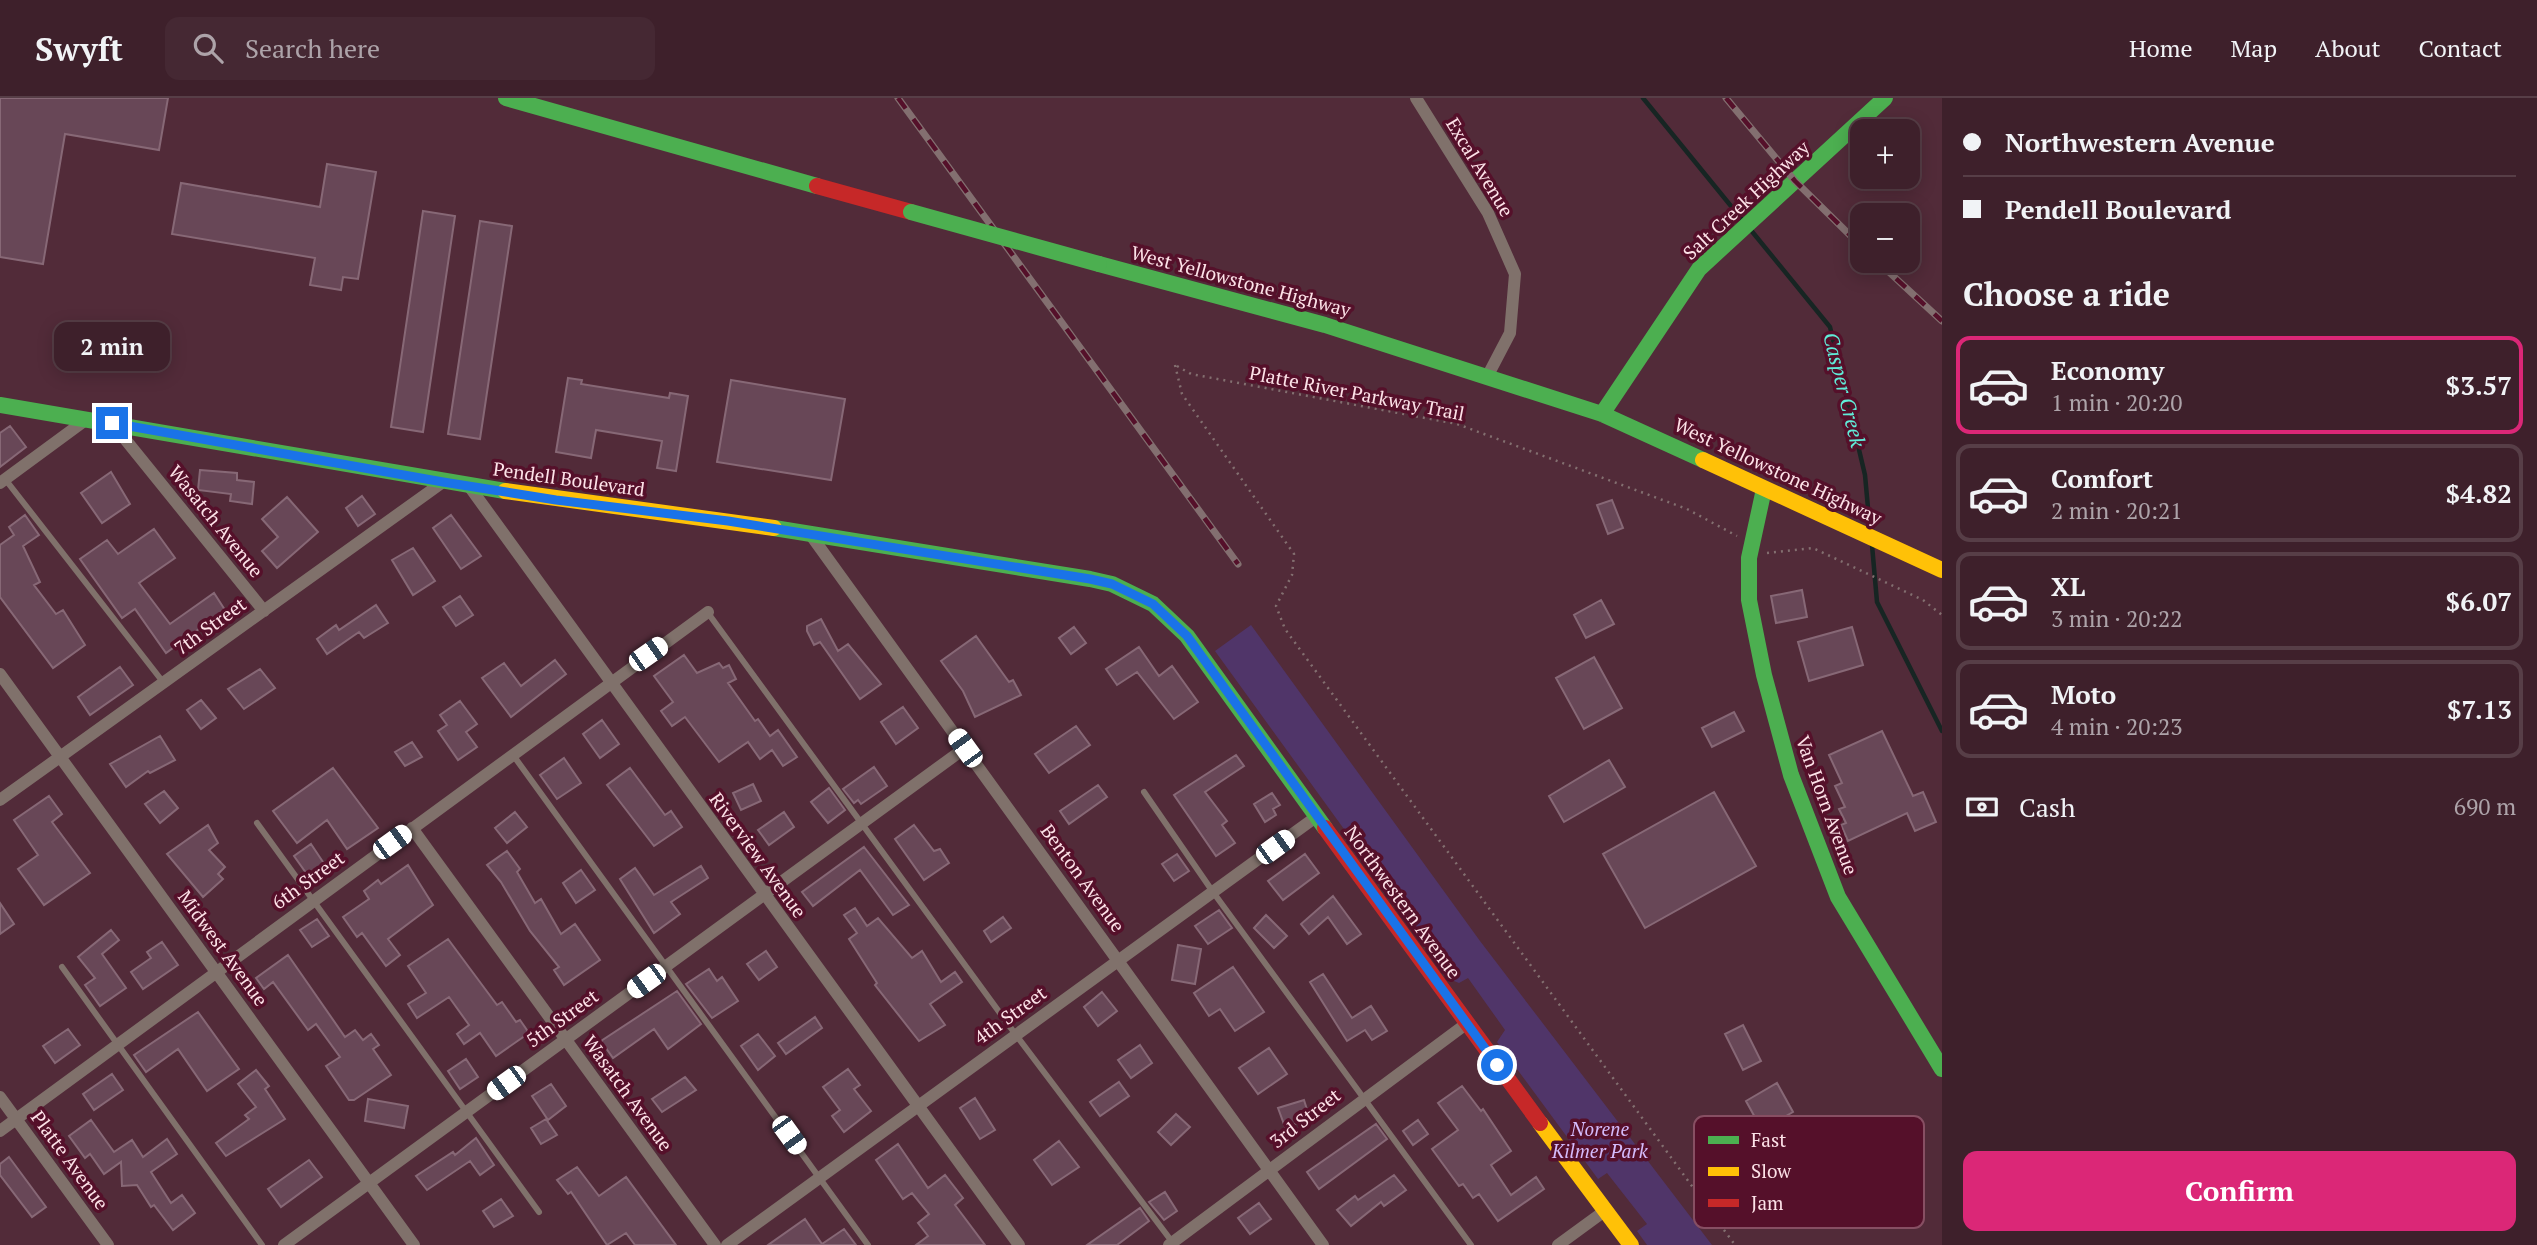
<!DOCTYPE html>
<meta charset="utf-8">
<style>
:root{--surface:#3e202b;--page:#452833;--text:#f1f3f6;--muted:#ada3a9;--line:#573e47;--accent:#db2777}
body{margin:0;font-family:"PT Serif",serif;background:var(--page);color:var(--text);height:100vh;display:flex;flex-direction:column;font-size:26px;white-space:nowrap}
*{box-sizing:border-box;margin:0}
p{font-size:23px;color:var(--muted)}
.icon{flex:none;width:38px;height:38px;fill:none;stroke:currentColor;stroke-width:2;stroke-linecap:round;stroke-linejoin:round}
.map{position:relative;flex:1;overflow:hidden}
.details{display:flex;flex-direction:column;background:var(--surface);width:595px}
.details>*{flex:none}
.guide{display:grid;align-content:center;height:154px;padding:0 21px;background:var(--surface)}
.tools{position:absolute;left:1850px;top:21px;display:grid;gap:14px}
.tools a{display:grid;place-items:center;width:70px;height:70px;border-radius:14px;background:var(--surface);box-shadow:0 4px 18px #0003,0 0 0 2px var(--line);font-size:35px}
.end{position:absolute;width:32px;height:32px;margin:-16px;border:9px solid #1a73e8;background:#fff;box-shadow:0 0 0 4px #fff}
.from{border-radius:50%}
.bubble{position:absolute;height:49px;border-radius:14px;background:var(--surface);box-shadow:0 4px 18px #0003,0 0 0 2px var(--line);font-size:23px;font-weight:700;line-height:49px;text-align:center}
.car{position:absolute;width:21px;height:42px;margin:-21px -10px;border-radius:9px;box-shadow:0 0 5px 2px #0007;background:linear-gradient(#fff 24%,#345 0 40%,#fff 0 76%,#345 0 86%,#fff 0)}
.guide b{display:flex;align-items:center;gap:24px;height:66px;font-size:26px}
.guide b+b{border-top:2px solid var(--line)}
.guide i{width:18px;height:18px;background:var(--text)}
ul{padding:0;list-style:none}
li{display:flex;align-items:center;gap:21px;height:98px;margin:0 14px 10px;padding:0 7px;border:4px solid var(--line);border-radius:14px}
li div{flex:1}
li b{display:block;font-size:26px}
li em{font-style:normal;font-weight:700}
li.selected{border-color:var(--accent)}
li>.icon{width:63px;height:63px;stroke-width:1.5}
h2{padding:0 21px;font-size:32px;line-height:84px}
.pay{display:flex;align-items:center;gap:18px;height:77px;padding:0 21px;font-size:26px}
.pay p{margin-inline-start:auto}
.button{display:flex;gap:14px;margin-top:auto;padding:14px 21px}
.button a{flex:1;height:80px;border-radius:14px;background:var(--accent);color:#fff;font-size:28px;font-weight:700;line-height:80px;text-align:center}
header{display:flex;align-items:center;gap:42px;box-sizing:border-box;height:98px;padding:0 35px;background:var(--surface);border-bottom:2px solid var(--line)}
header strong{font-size:33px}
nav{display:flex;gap:38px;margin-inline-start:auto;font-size:24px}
.search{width:490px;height:63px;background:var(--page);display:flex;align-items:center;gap:18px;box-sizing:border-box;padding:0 24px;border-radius:14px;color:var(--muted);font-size:26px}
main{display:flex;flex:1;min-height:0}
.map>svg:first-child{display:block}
</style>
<header>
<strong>Swyft</strong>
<div class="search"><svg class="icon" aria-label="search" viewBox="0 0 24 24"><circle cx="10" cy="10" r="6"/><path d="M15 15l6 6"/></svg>Search here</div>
<nav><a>Home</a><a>Map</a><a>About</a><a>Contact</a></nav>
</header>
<main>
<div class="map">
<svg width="1942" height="1147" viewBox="0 0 1942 1147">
<rect width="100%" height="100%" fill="#522b39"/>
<path fill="#503569" d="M1251 527 1480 843 1712 1147H1647L1637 1133 1647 1126 1607 1075 1598 1081 1497 944 1505 932 1468 880 1459 885 1454 883 1215 553Z"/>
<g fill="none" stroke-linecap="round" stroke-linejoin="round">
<path stroke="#172523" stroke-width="4.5" d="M1643 0 1744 124
M1750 131 1830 229 1865 377 1870 432
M1872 447 1877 504 1942 633"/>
</g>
<path fill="#684757" stroke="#876876" stroke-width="2" d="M0 0H168L159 52 65 36 43 166 0 159Z
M327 66 376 74 358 181 343 179 341 192 310 187 315 160 172 136 181 85 320 109Z
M423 113 455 118 423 334 391 329Z
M480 123 512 128 480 341 448 336Z
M568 280 582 282 581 286 669 300 670 295 688 298 676 373 657 370 662 343 596 332 591 360 556 354Z
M731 282 845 301 831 382 717 364Z
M10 328 26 349 0 369V335Z
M200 372 237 375V382L254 384 252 406 230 403 231 396 198 392Z
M111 374 130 406 102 425 81 395Z
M362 398 375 416 358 428 346 410Z
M287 399 318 434 277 470 262 453 278 439 262 421Z
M1612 402 1623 430 1608 436 1597 407Z
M25 417 39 437 23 448 40 484 34 487 56 516 63 512 85 547 53 570 0 499V447L14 437 9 429Z
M451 417 481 458 461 471 433 430Z
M154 431 175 460 139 485 170 526 214 495 225 512 166 555 135 511 122 520 80 461 107 442 118 456Z
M413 450 435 483 413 497 392 462Z
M1802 492 1807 519 1776 525 1771 498Z
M460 498 473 517 456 528 443 509Z
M1601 502 1614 526 1586 540 1574 517Z
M376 507 388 525 364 540 359 534 327 556 317 541 336 527 339 532Z
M821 521 838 553 848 546 881 586 860 601 820 544 814 547 807 533V528Z
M1074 529 1086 545 1071 556 1059 540Z
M1852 529 1863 567 1809 583 1798 544Z
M976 538 1009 584 1013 582 1021 597 975 619 963 593 941 563Z
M1139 549 1159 578 1172 568 1198 604 1174 621 1137 574 1117 587 1106 571Z
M684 557 697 575 719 565 723 570 729 567 736 581 728 585 755 623 758 621 770 638 778 632 797 659 783 668 772 652 760 661 748 644 719 664 685 619 672 628 661 613 673 604 654 578Z
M1594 559 1622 610 1584 631 1556 580Z
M555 562 566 576 511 619 482 580 504 565 521 588Z
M120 569 133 587 90 617 78 599Z
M260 571 275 590 244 611 228 591Z
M201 602 216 620 201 631 187 612Z
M460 603 477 626 466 634 477 649 458 662 438 633 447 627 440 617Z
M903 609 918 630 896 646 881 624Z
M1734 614 1744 633 1712 649 1702 630Z
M602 622 619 646 600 660 583 636Z
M1076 628 1090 647 1049 675 1035 656Z
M1882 633 1913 698 1923 694 1936 724 1915 733 1907 715 1848 743 1841 727 1846 725 1839 711 1845 709 1835 688 1842 685 1829 657Z
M160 638 175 662 150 675 148 673 126 689 110 666Z
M412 644 422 659 405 668 395 654Z
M1236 657 1244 668 1205 694 1227 723 1222 727 1235 745 1216 758 1174 697Z
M564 660 581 685 557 701 540 677Z
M1609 662 1625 689 1564 724 1549 698Z
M874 669 887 688 861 706 858 702 854 705 843 691Z
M333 670 378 730 347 751 327 722 297 745 273 713Z
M630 670 665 717 671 713 682 729 654 748 607 687Z
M753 686 761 703 741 712 733 695Z
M1098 687 1107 699 1069 726 1060 713Z
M829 690 845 712 828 725 811 704Z
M164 693 178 710 160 725 145 706Z
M1714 694 1756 768 1645 830 1603 756Z
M1272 695 1280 707 1273 711 1276 717 1265 724 1254 706Z
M49 698 62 716 52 724 90 775 44 807 18 771 38 757 14 722Z
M515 714 527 729 507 745 495 730Z
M784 714 794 729 769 747 758 732Z
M208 727 218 745 209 752 225 769 218 776 223 781 203 799 167 756Z
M914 727 934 753 940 751 949 765 924 782 895 741Z
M311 746 325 767 309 779 294 758Z
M864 749 909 807 893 817 860 772 813 808 802 794Z
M507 753 520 771 517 774 535 805 541 801 561 836 575 826 600 862 564 887 554 872 559 869 530 833 501 784 487 767Z
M1177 756 1189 773 1174 783 1162 766Z
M1305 756 1319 775 1283 802 1268 783Z
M408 767 433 807 388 841 400 857 386 868 362 835 357 839 343 819 369 801 364 793 378 782 381 786Z
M701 768 708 780 671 804 680 816 654 835 620 781 635 770 654 797Z
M581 772 595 792 576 805 563 785Z
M1333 798 1361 836 1347 846 1328 819 1309 836 1301 826Z
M0 805 14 826 0 836Z
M855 810 867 828 878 820 912 860 922 853 941 884 955 874 962 884 930 906 945 927 919 943 875 887 877 885 849 841 857 835 844 817Z
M1219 812 1232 830 1208 846 1195 828Z
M1266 817 1287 838 1274 850 1254 830Z
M1003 819 1011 830 991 844 984 833Z
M317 821 329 838 312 849 300 832Z
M111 832 119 842 102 856 126 890 100 908 85 887 95 880 78 859Z
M448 841 497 907 502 904 516 924 520 922 529 935 496 958 480 935 464 946 457 936 469 927 449 899 417 920 408 906 426 895 408 868Z
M162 844 178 867 143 891 131 874 151 860 147 854Z
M1178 847 1201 851 1195 886 1172 882Z
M766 853 777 869 759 882 747 866Z
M288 857 345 939 355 932 363 942 371 936 379 947 373 951 391 977 354 1002H349L326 968 340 959 316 926 308 932 273 884 264 891 256 880Z
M1233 869 1264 914 1235 933 1220 911 1209 918 1194 895Z
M709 871 717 883 722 879 738 903 712 920 686 886Z
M1323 876 1352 920 1371 908 1387 933 1372 942 1365 932 1347 943 1310 884Z
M677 893 701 926 668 951 654 931 613 960 601 943Z
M1102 894 1117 913 1098 928 1084 909Z
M198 914 239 971 207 993 178 951 146 974 134 957Z
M815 919 822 930 786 956 778 945Z
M1743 927 1761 963 1743 972 1725 936Z
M68 931 80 947 55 965 43 948Z
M758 936 775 958 758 972 741 948Z
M1140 947 1152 965 1131 980 1118 962Z
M1269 950 1287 976 1258 996 1239 970Z
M466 961 478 979 460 991 448 973Z
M848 971 860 987 854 991 871 1013 844 1034 832 1018 840 1012 823 989Z
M256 972 269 988 265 991 285 1021 226 1058 216 1045 249 1021 245 1017 256 1009 238 986Z
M112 976 123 992 94 1012 83 996Z
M685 979 696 992 662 1014 652 1001Z
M1119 984 1129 998 1100 1018 1090 1004Z
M1777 985 1793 1014 1762 1032 1746 1003Z
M551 986 566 1008 548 1022 532 998Z
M1462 988 1481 1013 1483 1011 1511 1053 1491 1067 1511 1097 1536 1079 1544 1091 1498 1123 1479 1096 1473 1100 1463 1086 1459 1088 1432 1051 1458 1032 1438 1005Z
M975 1000 995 1032 980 1041 960 1010Z
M368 1001 408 1008 404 1030 365 1023Z
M1304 1002 1310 1021 1285 1029 1278 1010Z
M1176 1016 1190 1029 1171 1047 1158 1034Z
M546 1021 557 1037 541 1046 531 1030Z
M91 1022 114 1054 132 1042 143 1059 167 1041 177 1056 151 1074 171 1105 182 1097 195 1115 173 1132 154 1107 151 1109 137 1087 122 1088 121 1064 104 1076 90 1056 85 1060 69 1038Z
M1418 1022 1428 1036 1413 1047 1403 1033Z
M1376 1026 1387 1041 1319 1091 1307 1074Z
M476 1040 494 1067 480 1077 470 1063 427 1092 416 1078 453 1054 455 1057Z
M1059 1043 1079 1069 1052 1087 1034 1062Z
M898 1046 928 1090 945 1077 963 1100 955 1107 985 1147H916L928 1138 918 1125 929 1116 912 1095 903 1101 876 1062Z
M9 1059 46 1109 32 1119 0 1077V1066Z
M309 1062 322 1079 281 1109 268 1091Z
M577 1069 599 1098 626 1079 676 1147H635L626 1135 607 1147 571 1094 568 1096 557 1082Z
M1394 1077 1406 1092 1384 1108 1381 1104 1351 1128 1337 1112 1355 1098 1358 1102Z
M1165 1094 1177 1113 1164 1122 1149 1104Z
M501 1101 513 1118 494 1129 483 1113Z
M1259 1105 1271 1121 1250 1136 1238 1120Z
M1140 1110 1149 1123 1117 1147H1087Z
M805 1121 822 1146 844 1131 856 1147H768Z"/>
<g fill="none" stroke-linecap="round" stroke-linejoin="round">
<path stroke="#836f70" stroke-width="2.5" stroke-dasharray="2 5" stroke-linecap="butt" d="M1175 267 1182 296 1294 456 1292 477 1276 508 1285 531 1735 1147
M1177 268 1191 276 1457 326 1687 411 1737 438
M1767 455 1813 450 1923 502 1942 517"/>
<path stroke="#80716b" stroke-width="6" d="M5 381 163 584
M708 515 1016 937 1173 1145
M513 657 868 1147
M1144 694 1213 794 1471 1147
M257 725 539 1114
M62 869 262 1147"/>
<path stroke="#80716b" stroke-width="12" d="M1416 0 1488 115 1515 176 1510 235 1487 279
M112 325 264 513
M0 385 87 321
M469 388 1019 1147
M810 436 1323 1147
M0 576 414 1147
M0 702 443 384
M412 730 715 1147
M0 999 108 1147
M0 1033 708 514
M284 1147 965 650
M727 1147 1316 719
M1169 1147 1466 926
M1558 1147 1606 1112"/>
<path stroke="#4caf50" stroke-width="16" d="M506 0 817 88
M1099 166 1325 227 1602 316 1703 362
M0 307 505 393
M1602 316 1699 171 1885 0
M1764 391 1749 460V502L1764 577 1791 677 1838 799 1942 971
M774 430 1090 481 1112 486 1153 506 1187 538 1325 730"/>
<path stroke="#ffc107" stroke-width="16" d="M1703 362 1942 472
M505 393 774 430
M1540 1025 1631 1147"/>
<path stroke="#c62828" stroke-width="16" d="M817 88 911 114
M1325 730 1540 1025"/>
<defs>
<path id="rail" d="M898 0 1238 466
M1726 0 1795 83 1862 149
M1877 163 1942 223"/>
</defs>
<use href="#rail" stroke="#836f70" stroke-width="7"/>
<use href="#rail" stroke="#55102a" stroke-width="4.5" stroke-dasharray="13" stroke-linecap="butt"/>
<path stroke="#4caf50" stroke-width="16" d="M911 114 1099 166"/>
</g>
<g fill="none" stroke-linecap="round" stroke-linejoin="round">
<path stroke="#1a73e8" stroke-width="9" d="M112 325 443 384 556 402 728 423 1090 481 1112 486 1153 506 1187 538 1497 967"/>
</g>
<g text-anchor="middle" stroke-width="7" stroke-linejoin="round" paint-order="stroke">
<g font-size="19" fill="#fde2e8" stroke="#55102a">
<text transform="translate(1480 69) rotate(59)" y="7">Excal Avenue</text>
<text transform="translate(1746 102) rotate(-43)" y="7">Salt Creek Highway</text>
<text transform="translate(1241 183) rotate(15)" y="7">West Yellowstone Highway</text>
<text transform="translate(1357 295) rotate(11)" y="7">Platte River Parkway Trail</text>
<text transform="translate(1778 373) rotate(25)" y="7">West Yellowstone Highway</text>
<text transform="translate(569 381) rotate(8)" y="7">Pendell Boulevard</text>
<text transform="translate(216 423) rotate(51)" y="7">Wasatch Avenue</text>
<text transform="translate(210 528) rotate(-36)" y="7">7th Street</text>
<text transform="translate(1827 707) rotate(70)" y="7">Van Horn Avenue</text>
<text transform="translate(758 757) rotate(54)" y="7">Riverview Avenue</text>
<text transform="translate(1083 780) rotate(54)" y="7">Benton Avenue</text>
<text transform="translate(308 782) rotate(-36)" y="7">6th Street</text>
<text transform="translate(1403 804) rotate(54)" y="7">Northwestern Avenue</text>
<text transform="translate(223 850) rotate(54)" y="7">Midwest Avenue</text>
<text transform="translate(1010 917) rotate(-36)" y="7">4th Street</text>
<text transform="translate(562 920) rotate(-36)" y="7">5th Street</text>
<text transform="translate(628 995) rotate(54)" y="7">Wasatch Avenue</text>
<text transform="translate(1305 1020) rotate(-38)" y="7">3rd Street</text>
<text transform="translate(70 1062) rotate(54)" y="7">Platte Avenue</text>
</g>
<g font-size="19" font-style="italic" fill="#d4bbfb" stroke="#55102a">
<text x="1600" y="1038">Norene<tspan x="1600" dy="22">Kilmer Park</tspan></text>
</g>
<g font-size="21" font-style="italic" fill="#60ecd8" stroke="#55102a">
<text transform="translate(1844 292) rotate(76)" y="7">Casper Creek</text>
</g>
</g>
<rect x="1694" y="1018" width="230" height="112" rx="10" fill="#55102a" stroke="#874f63" stroke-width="2"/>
<rect x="1708" y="1038" width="31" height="8" fill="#4caf50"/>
<rect x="1708" y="1069" width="31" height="9" fill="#ffc107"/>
<rect x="1708" y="1101" width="31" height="8" fill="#c62828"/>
<g font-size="19" fill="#fde2e8">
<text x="1751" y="1049">Fast</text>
<text x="1751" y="1080">Slow</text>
<text x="1751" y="1112">Jam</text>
</g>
</svg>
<div class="tools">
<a>+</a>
<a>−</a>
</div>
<i class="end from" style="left:1497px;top:967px"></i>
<i class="end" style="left:112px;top:325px"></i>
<div class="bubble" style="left:54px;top:224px;width:116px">2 min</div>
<i class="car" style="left:648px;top:556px;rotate:55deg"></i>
<i class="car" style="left:965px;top:650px;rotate:324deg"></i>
<i class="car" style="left:392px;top:744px;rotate:54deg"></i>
<i class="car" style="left:1275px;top:749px;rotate:54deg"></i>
<i class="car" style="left:646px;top:883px;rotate:234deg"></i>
<i class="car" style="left:506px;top:985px;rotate:234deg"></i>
<i class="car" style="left:789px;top:1037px;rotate:144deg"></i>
</div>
<section class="details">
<div class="guide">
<b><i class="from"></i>Northwestern Avenue</b>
<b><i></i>Pendell Boulevard</b>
</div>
<h2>Choose a ride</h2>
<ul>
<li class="selected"><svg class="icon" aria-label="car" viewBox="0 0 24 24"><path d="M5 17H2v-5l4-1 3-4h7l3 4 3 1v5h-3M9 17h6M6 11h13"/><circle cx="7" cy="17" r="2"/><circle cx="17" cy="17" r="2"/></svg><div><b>Economy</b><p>1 min · 20:20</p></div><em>$3.57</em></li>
<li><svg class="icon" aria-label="car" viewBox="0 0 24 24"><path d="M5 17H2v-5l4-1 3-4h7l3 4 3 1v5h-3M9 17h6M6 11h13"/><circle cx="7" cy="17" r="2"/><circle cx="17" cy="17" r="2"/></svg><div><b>Comfort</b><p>2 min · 20:21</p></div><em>$4.82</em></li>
<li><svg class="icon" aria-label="car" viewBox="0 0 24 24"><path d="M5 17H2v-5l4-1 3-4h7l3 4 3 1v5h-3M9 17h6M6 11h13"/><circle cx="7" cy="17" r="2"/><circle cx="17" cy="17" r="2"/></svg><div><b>XL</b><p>3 min · 20:22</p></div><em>$6.07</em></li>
<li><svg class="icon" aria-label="car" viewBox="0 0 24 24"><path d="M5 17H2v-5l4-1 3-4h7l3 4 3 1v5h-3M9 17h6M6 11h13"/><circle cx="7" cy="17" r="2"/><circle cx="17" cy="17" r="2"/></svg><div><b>Moto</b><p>4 min · 20:23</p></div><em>$7.13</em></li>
</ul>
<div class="pay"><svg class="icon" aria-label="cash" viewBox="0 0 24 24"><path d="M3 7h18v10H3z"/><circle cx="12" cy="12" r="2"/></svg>Cash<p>690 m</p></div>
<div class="button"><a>Confirm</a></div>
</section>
</main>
